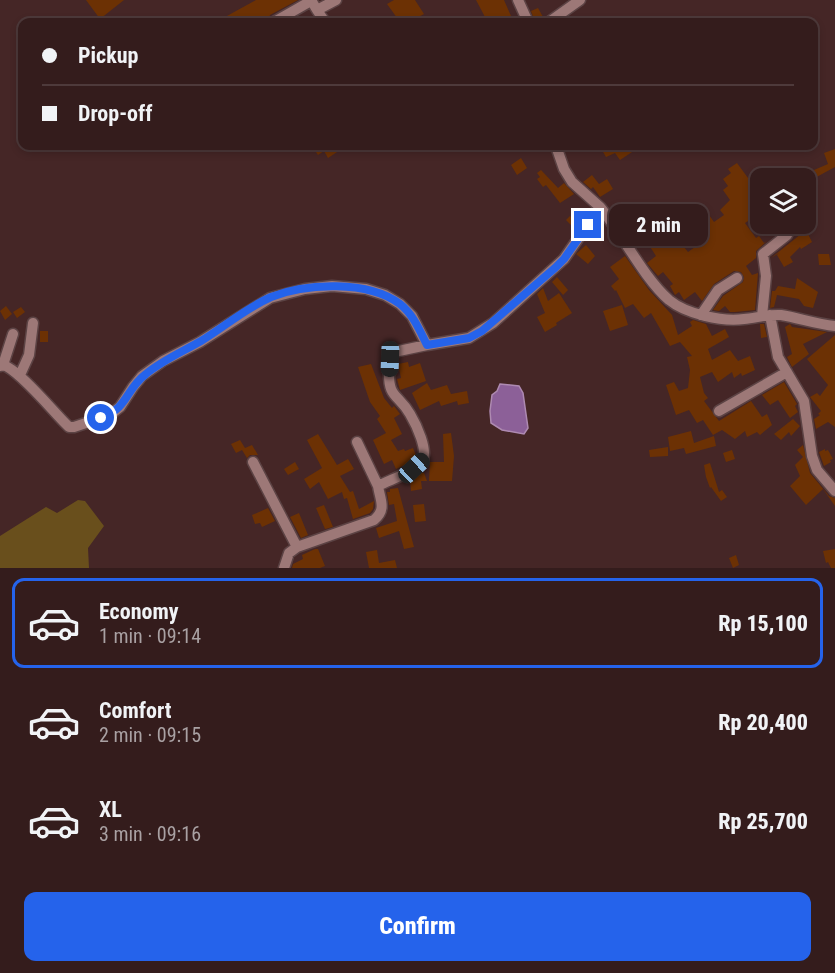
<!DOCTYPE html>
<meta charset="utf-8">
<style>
:root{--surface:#341c1c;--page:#3f2929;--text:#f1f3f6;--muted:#a9a1a3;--line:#4e3a3b;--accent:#2563eb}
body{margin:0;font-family:"Roboto Condensed",sans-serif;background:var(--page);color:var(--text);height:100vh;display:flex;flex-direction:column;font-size:22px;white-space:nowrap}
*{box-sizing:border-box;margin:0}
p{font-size:20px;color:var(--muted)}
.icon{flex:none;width:33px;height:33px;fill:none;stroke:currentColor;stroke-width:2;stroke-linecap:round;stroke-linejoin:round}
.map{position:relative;height:568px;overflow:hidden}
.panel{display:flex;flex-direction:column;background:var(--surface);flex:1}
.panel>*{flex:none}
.hud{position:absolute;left:18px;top:18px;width:800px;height:132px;border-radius:12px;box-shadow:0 3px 9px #0003,0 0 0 2px var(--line);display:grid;align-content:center;height:132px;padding:0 24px;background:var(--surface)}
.buttons{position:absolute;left:750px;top:168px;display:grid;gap:12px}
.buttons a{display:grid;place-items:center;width:66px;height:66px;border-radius:12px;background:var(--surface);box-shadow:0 3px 9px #0003,0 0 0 2px var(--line);font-size:30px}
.end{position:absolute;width:27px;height:27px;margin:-14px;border:8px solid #2563eb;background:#fff;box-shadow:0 0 0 3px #fff}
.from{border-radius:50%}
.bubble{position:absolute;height:42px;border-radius:12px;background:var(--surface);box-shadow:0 3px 9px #0003,0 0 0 2px var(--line);font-size:20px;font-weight:800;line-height:42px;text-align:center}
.car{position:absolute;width:18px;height:36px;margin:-18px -9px;border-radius:8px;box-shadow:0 0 4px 2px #0007;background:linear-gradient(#222 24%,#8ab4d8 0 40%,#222 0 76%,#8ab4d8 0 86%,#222 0)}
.hud b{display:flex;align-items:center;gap:21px;height:57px;font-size:22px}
.hud b+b{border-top:2px solid var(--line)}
.hud i{width:15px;height:15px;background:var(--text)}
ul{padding:10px 0 0;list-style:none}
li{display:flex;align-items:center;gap:18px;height:90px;margin:0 12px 9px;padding:0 12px;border:3px solid transparent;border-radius:12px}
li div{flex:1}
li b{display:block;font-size:22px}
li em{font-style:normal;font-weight:800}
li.current{border-color:var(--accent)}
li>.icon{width:54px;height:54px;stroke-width:1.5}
.button{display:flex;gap:12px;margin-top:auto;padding:12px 24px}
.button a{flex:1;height:69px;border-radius:12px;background:var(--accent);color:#fff;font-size:24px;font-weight:800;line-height:69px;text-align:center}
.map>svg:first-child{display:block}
</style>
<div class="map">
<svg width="835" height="568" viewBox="0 0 835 568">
<rect width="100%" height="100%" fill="#452626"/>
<path fill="#694f1c" d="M78 500 85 501 104 526 88 548 89 568H0V536L46 507 57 513Z"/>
<path fill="#8c6098" stroke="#ae8ab1" stroke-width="1.5" d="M500 384 519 386 523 393 528 428 524 434 502 430 491 423 490 411 492 395 497 391Z"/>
<path fill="#6c3104" d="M86 0H124L100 19Z
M256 0H298L270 15 267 22H216Z
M394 0H415L424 14 409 22H400L387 4Z
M476 0H504L511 16 497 22H475L485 17Z
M538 8 543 17 542 22H535L531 11Z
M312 146H346L328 158 324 151 318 155Z
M611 146H641L620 160 615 153 606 157 602 150Z
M835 149V167L811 180 807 173 828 164 824 153Z
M521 158 527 168 517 175 511 165Z
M737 163 748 178 752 175 756 181 750 187 760 201 750 211 754 217 745 223 756 238 759 236 764 243 767 241 756 251V258L746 266 752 275 758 273 755 310 735 312H730L725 306 719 311 713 310 723 296 743 282 744 277 741 272 734 271 714 284 702 301 695 292 684 300 679 292 675 295 670 286 673 284 663 272 658 276 647 263 656 256 647 242 639 248 630 235 649 222 665 244 666 245 676 237 688 252 702 242 692 229 687 215 696 211 700 221 709 215 714 222 724 215 720 210 730 200 723 190 728 186 723 179 731 173 728 169Z
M541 170 558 188 564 183 574 194 560 203 546 185 543 187 537 179 540 177 537 173Z
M592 175 599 184 607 179 613 189 600 197 593 187 591 189 583 182Z
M570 216 579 224 575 229 566 220Z
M806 230 812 242 801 249 800 247 790 257 793 262 784 267 777 255 779 253 771 258Z
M586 245 595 256 588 264 576 254Z
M818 254H829L831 265H819Z
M625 256 649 290 672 315 678 335 692 326 690 322 693 320 706 324 712 336 725 329 729 337 708 349 712 360 730 350 738 361 750 356 755 370 742 376 741 373 734 378 732 372 718 382 712 372 700 377 704 393 708 398 704 401 719 421 751 401 762 417 767 414 772 425 760 435 757 432 747 437 745 431 735 439 722 430 713 435 703 420 697 423 689 410 676 415 666 385 674 382 679 391 688 388 690 370 687 357 692 356 680 342 670 346 651 313 644 318 633 304 625 308 616 290 615 291 611 286 619 279 610 267Z
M557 277 568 290 563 295 552 282Z
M797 278 818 292 813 308 804 306 799 299 777 295 774 307 770 308 772 291H775L778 286 795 289Z
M543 288 548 301 559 293 572 313 556 323 557 325 545 332 537 317 545 313 537 294Z
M622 305 628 325 610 331 603 311Z
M6 306 12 314 5 320 0 311Z
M21 307 25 312 17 318 13 312Z
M760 324H764L767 337 761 338Z
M790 324 792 327 827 332 803 344 809 354 792 367 787 357 792 354 785 327Z
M40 331H48V342H40Z
M835 335V427L828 422 816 429 814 419 820 415 818 414 821 411 810 397 817 393 820 396 828 385 807 359Z
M408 362 409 367 420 363 426 381 400 390 397 379 401 378 398 364Z
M371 364 384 398 392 408 394 406 400 414 394 418 402 434 391 440 398 451 404 449 405 451 413 448 416 455 409 463 396 469 392 460 384 464 373 440 386 433 377 419 380 416 370 402 358 367Z
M784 382 797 404 795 406 798 412 790 418 778 400 770 405 762 395Z
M427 383 431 390 447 385 451 394 467 391 469 403 458 405 457 401 441 406 439 401 420 410 412 393Z
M793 419 800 426 791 436 789 432 781 440 774 434Z
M691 431 694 443 714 436 716 446 686 454 684 448 670 451 668 437Z
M451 433 454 456 452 481H429L430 462H444L443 434Z
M318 434 337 465 348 459 354 469 340 476 350 492 353 491 359 509 374 501 373 509 370 513 353 519 347 498 344 499 342 492 328 499 319 482 310 489 304 479 322 468 307 440Z
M240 440 245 448 252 445 258 455H250L247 458 242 450 236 453 231 444Z
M803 445 810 473 829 496 835 498V506L823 489 806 505 790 486 800 476 795 465 803 457 797 450Z
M668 447V456L650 457 649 450Z
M825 449V451L828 450 833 459 830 460 831 462 824 466 819 452Z
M732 450 735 459 726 462 723 453Z
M295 462 299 469 288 475 284 469Z
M710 463 719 492 722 490 727 497 721 501 711 487 710 488 706 477 704 465Z
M420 473H424L427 481H421L422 489 411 491 410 480Z
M398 488 414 547 404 549 399 531 379 538 376 528 397 521 394 504 389 505 387 492H390V489Z
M424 504 426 521 415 522 413 505Z
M324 505 333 527 325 529 316 508Z
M268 508 275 521 262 527 260 523 255 524 252 515Z
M299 513 308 535 301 538 290 517Z
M315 549H318L325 566 320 568H292L293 564 303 559 302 555Z
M835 549V568H831L828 562 826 563 823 551Z
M377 550 379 563 395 560 397 568H369L366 552Z
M736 555 739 565 733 568 729 558Z"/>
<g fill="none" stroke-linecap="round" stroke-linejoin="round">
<defs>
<path id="minor" d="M311 0 317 10 336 0
M518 0 528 22
M317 10 325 22
M274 22 311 1
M549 22 580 0
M600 207C623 235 643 277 669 300 686 314 722 322 744 319 756 318 768 314 781 315 799 318 816 324 835 326
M701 315 718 290 737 278
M770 315 778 357 804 401 812 456 817 470 835 491
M762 316 766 276 763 254 787 235 792 224
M427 345 469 338 493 323 564 259 600 207 572 182 564 169 556 146
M3 365C18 369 52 410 65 423L69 427H74L110 415 120 407 133 387 142 376 163 361 200 342 270 298 305 289 332 286 366 289 385 295 400 304 412 316 427 345 394 352C389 358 390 362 389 370 388 399 398 393 410 414 416 424 429 451 422 461 413 473 391 479 378 486 380 500 387 509 374 520L297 547 289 553 284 568
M0 366 3 365 13 334
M20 375 29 355 33 323
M719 411 787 372
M357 442 378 486
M253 462 297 547"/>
</defs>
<use href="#minor" stroke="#5c4344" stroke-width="13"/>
<use href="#minor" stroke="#9d7877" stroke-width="10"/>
</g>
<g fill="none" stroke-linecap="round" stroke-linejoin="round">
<path stroke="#2563eb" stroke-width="8" d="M101 418C129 407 125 390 146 374 163 360 182 352 201 341 224 327 246 308 271 297 306 283 368 280 400 304 413 314 420 331 427 345L469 338 482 331 555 268 564 259 588 225"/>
</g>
</svg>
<div class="buttons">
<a><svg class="icon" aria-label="layers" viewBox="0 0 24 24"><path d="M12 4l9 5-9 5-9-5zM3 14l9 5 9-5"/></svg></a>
</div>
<i class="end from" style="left:101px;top:418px"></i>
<i class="end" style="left:588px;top:225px"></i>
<div class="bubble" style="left:609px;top:204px;width:99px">2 min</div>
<i class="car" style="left:390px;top:359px;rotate:182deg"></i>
<i class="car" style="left:414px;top:468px;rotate:47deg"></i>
<div class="hud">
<b><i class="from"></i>Pickup</b>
<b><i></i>Drop-off</b>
</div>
</div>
<section class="panel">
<ul>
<li class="current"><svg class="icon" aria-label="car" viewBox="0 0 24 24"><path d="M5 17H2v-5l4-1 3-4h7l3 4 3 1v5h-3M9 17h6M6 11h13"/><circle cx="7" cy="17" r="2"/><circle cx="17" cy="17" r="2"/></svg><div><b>Economy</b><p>1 min · 09:14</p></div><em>Rp 15,100</em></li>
<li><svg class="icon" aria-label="car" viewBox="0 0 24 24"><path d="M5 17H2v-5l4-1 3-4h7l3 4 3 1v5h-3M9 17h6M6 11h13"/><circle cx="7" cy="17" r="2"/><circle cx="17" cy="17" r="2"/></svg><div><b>Comfort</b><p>2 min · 09:15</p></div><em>Rp 20,400</em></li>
<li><svg class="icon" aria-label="car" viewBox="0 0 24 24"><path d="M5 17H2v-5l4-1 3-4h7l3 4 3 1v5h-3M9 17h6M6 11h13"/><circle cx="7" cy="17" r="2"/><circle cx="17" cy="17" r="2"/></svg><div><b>XL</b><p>3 min · 09:16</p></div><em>Rp 25,700</em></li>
</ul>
<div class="button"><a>Confirm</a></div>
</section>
